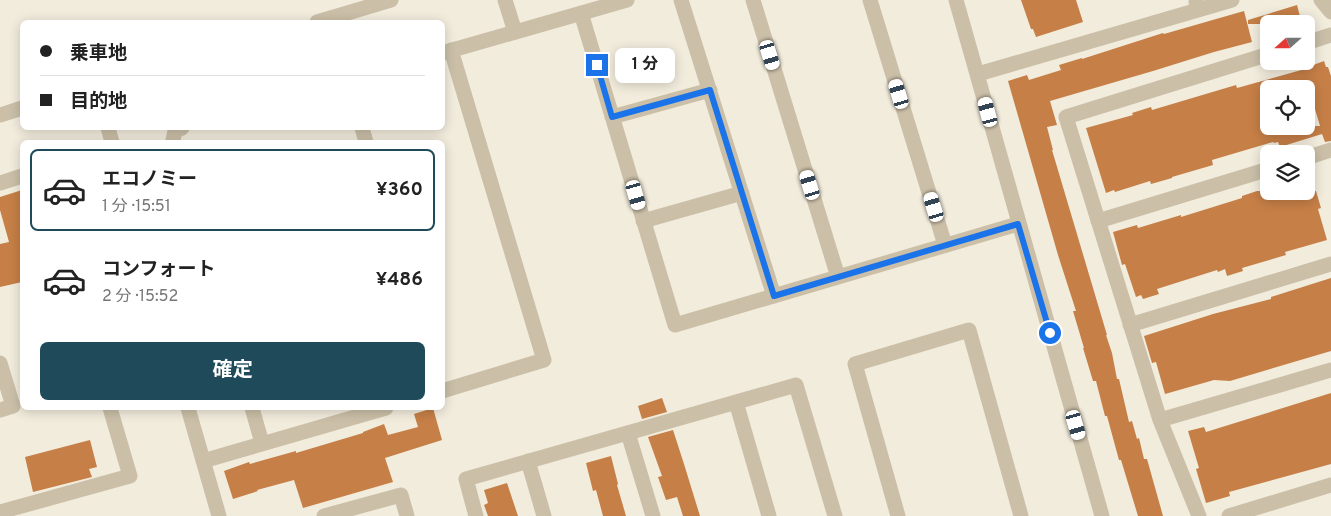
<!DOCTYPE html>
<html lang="ja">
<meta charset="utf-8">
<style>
:root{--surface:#fff;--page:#f2f2f2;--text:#222;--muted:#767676;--line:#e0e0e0;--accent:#1e4a59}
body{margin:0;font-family:Overpass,"Noto Sans JP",sans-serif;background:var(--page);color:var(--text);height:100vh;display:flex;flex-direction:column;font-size:19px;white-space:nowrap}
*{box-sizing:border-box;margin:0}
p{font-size:16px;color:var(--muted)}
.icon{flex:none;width:28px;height:28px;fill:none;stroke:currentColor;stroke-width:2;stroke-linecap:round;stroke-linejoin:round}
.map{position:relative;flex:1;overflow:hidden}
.sheet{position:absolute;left:20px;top:140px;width:425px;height:270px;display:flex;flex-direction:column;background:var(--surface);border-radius:8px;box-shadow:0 2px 12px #0003}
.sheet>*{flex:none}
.top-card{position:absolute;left:20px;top:20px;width:425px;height:110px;border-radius:8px;box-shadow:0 2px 12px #0003;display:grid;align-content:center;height:110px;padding:0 20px;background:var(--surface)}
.needle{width:32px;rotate:249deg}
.buttons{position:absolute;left:1260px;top:15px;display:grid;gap:10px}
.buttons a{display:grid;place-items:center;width:55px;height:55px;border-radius:8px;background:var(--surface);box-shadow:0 2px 12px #0003;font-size:25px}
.end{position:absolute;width:22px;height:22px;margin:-11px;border:6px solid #1a73e8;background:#fff;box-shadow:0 0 0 2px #fff}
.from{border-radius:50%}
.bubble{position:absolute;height:35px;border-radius:8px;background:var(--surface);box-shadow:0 2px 12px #0003;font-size:16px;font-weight:700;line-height:35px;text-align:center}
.car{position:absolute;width:15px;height:30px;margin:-15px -8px;border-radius:6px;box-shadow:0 0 4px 1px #0007;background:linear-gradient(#fff 24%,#345 0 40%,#fff 0 76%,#345 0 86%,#fff 0)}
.top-card b{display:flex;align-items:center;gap:18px;height:48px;font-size:19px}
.top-card b+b{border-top:1px solid var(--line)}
.top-card i{width:12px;height:12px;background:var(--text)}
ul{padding:9px 0 0;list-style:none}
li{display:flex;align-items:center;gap:15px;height:82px;margin:0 10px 8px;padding:0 10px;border:2px solid transparent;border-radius:8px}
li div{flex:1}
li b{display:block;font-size:19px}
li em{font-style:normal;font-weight:700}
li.on{border-color:var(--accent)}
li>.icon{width:45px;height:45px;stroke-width:1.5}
.primary-button{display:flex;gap:10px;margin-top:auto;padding:10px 20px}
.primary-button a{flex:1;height:58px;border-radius:8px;background:var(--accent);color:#fff;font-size:20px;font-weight:700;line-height:58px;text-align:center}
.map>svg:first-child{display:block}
</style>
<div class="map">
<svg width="1331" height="516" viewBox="0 0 1331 516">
<rect width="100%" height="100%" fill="#f2ecdd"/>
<path fill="#c67f47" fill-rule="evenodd" d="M1021 0H1076L1083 22 1036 37 1033 29H1031Z
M1297 5 1302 24H1248V20Z
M1244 11 1252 42 1214 52 1153 71 1050 101 1057 125 1047 127 1053 150H1052L1107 335H1106L1112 353 1117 379H1119L1129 422 1132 421 1137 439 1139 438 1144 459H1147L1163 516H1138L1121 460H1119L1107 416H1105L1096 381H1093L1083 348H1084L1073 311H1076L1058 255 1008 81 1027 75 1029 80 1061 70 1059 65 1082 58V59L1163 33 1164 34Z
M1324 61 1326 67H1328L1331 76V141L1325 142 1322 134 1280 147 1278 142 1274 143 1273 142 1212 160 1213 165 1172 177V178L1151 184 1150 181 1115 192 1114 190 1106 193 1086 128 1133 115 1132 113 1151 107 1152 110 1236 85 1237 88 1305 69V68ZM1269 89H1309L1320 126H1269Z
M22 190V282L0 287V244L9 242 0 210V197Z
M1257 191H1316L1321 208 1318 209 1327 240 1285 252 1286 255 1242 268 1243 271 1227 276 1225 269 1218 272 1217 270 1157 289 1159 294 1143 299 1141 295 1136 297 1125 264 1122 265 1113 232 1137 225 1138 228 1181 215V217L1242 198V196Z
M1331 278V351L1230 381 1214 380 1165 394 1156 362 1152 363 1144 336 1213 314 1271 299V297Z
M1331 393V464L1229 492 1230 496 1206 503 1196 469 1199 468 1188 431 1204 427 1206 432Z
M662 398 667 412 642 419 638 406Z
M433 408 442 440 385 458 393 482 303 508 294 480 257 490 258 491 233 499 224 471 249 462 250 464 296 451V453L363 433V432L384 424 388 435 418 427 414 414Z
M673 430 684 464 700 516H683L677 497 666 500 658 477 662 476 648 437Z
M90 440 97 467 89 469 92 477 33 492 25 457Z
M611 456 618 484 617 485 626 516H603L596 490 593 491 586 463Z
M507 483 518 516H488L484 505 488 503 484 490Z"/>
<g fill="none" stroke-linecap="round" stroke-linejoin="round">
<path stroke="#cbbfa8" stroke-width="15" d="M505 0 515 32
M681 0 774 296
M753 0 838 277
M870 0 945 245
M956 0 1102 516
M1321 0 1331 12
M1196 2 1198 10 1232 0
M581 13 675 325 1018 224
M317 22 391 0
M1306 43 1331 35
M442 53 627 0
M978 74 1198 10
M0 115 22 108
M612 117 710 90
M108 128 112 142
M362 128 366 142
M174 142 173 140 175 131 182 128
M1306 158 1331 150
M0 183 22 176
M643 221 742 193
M1098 221 1269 169
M1130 325 1331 264
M0 363 13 406 0 410
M442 391 544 360 451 50
M736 402 769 516
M188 408 219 516
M252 408 262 443
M1160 420 1066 117 1269 54
M628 433 653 516
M203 461 386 408
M528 461 544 516
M0 512 130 476 110 408
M324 516 401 495 407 516
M476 516 466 479 796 385 835 516
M898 516 855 364 969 330 1021 516
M1199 516 1160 420 1331 370
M1229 516 1331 485"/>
</g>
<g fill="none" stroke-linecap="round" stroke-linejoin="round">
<path stroke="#1a73e8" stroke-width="6" d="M597 65 612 117 710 90 774 296 1018 224 1050 333"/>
</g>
</svg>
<div class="buttons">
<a><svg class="needle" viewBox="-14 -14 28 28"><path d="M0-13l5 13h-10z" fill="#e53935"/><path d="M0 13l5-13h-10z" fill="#767676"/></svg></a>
<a><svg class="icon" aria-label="locate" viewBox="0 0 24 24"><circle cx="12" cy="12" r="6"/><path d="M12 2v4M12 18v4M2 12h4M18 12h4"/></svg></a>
<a><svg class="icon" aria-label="layers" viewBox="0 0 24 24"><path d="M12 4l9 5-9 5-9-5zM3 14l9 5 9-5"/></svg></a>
</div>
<i class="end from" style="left:1050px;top:333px"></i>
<i class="end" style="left:597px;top:65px"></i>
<div class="bubble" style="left:615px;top:48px;width:60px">1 分</div>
<i class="car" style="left:770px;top:55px;rotate:163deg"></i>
<i class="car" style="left:899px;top:94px;rotate:343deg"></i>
<i class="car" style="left:988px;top:112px;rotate:345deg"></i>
<i class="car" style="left:810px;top:185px;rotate:343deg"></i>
<i class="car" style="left:636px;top:195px;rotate:164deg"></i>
<i class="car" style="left:934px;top:207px;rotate:343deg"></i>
<i class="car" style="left:1076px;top:425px;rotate:164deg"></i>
<div class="top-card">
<b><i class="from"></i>乗車地</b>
<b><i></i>目的地</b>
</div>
<section class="sheet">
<ul>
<li class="on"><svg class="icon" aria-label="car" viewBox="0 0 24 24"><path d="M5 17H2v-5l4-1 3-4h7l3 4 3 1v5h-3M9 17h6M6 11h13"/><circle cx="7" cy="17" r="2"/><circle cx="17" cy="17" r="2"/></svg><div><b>エコノミー</b><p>1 分 · 15:51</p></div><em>¥360</em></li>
<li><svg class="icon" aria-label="car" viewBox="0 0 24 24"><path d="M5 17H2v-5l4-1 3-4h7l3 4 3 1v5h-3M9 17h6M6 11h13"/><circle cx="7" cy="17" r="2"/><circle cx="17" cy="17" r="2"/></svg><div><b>コンフォート</b><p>2 分 · 15:52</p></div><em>¥486</em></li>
</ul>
<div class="primary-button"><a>確定</a></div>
</section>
</div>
